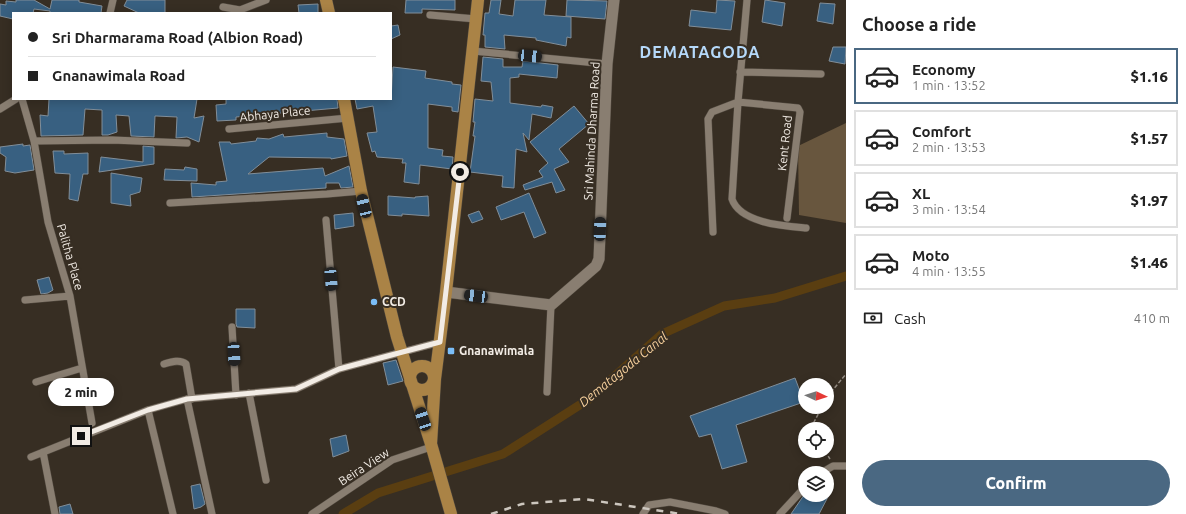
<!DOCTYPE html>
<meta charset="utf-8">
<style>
:root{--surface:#fff;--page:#f2f2f2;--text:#222;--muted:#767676;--line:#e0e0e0;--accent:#4a6882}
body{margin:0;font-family:Ubuntu,sans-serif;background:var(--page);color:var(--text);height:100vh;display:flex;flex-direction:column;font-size:15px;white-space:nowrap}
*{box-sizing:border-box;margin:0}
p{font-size:13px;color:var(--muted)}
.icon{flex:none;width:22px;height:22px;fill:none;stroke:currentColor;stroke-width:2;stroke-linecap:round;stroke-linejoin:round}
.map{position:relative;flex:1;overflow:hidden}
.panel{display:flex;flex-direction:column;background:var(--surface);width:340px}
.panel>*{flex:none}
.hud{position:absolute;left:12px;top:12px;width:380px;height:88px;border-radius:0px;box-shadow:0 2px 10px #0003;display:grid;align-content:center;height:88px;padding:0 16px;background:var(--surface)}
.needle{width:26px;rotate:94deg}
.controls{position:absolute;left:798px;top:378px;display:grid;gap:8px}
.controls a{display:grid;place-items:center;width:36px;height:36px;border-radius:50%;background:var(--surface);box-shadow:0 2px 10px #0003;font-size:20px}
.end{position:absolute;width:18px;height:18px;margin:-9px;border:5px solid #f2ece5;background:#111;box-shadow:0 0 0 2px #111}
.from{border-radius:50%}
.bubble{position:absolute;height:28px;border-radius:14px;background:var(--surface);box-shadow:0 2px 10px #0003;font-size:13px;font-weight:800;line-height:28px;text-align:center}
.car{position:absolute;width:12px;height:24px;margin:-12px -6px;border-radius:5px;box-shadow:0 0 3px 1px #0007;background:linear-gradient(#222 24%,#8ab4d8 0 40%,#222 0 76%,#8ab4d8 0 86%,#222 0)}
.hud b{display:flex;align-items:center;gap:14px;height:38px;font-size:15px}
.hud b+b{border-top:1px solid var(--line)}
.hud i{width:10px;height:10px;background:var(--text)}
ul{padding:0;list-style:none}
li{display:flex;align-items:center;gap:12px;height:56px;margin:0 8px 6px;padding:0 8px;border:2px solid var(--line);border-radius:0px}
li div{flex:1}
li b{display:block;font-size:15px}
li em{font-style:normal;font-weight:800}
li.selected{border-color:var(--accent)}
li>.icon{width:36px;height:36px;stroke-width:1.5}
h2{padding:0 16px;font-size:18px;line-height:48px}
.pay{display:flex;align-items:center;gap:10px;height:44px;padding:0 16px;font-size:15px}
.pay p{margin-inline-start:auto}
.button{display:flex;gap:8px;margin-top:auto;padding:8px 16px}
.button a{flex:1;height:46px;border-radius:24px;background:var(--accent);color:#fff;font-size:16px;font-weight:800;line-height:46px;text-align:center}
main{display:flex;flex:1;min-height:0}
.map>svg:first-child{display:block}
</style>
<main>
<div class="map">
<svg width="846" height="514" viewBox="0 0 846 514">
<rect width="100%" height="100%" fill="#372e23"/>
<path fill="#68563e" d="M846 123V223L799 215 798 146Z"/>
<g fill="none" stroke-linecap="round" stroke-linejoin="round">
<path stroke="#5a3e11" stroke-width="9" d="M343 514 378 493 503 454 589 399 662 334 724 306 775 298 846 276"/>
</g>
<path fill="#386081" stroke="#818e99" d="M16 0H34L50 9 52 0H79V2L102 6 101 13H50V11L34 9 33 13H13V19L0 16V4L6 5V1L16 2Z
M127 0H165V13H139L124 6Z
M406 0H455V10L422 9V13H405Z
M491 0H501L499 14 513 16 515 0H546L544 15 571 17V38L567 37 566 46 536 40V38L504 35 505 49 485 47V35H483L485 13H489Z
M567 0 607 1 605 19 566 16Z
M717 0 735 1 731 30 689 26 691 10 716 13Z
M765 0 785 3 782 26 762 22Z
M820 3 835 4 833 24 817 21Z
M318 4V13H299L298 5Z
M398 25 400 35 391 39V26Z
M833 47H846L845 64 829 61Z
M483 57 503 59V67H522L523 61 558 65 557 78 519 74V77L510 78V103L541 107 542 105 553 107 551 118 532 114 529 140 523 133 527 152 516 149 514 188 502 187 503 176 470 172 475 136H473L475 122H473L475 99 493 101 491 82 481 81Z
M393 67 426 71 425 78 452 82V84L461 85 458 112 452 111V107L428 104V148L443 150 442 156 453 157 452 169 420 165 419 184 404 182 406 163H402L403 159 377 157 375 151 372 152 367 133 377 132 373 106 357 109 355 99H391Z
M49 99H197L194 118 204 116 199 142 187 137 176 138 177 117 156 116H155L154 137 131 136 129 116 116 115 117 132 108 135H102V110L85 109 83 135 41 136 40 115 48 116Z
M226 99H337L338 108 236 117V120L217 121 216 105 226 104Z
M574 106 589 124 559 149 569 162 554 169 565 190 556 193 552 182 525 190 523 185 543 177 539 171 548 163 530 142Z
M327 133V137L344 139 347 156 331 159V158L269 157 248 174 323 168 325 176 349 166 353 187 341 188 339 183H326V188L192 197 191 183 216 185V182L227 181 219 142H230L231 144 256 141 257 138 269 139 283 134 284 137Z
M23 144V146L30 145 34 170 15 173 5 171 6 157 0 153V147Z
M143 146 154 147V164L99 172 101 157 143 162Z
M53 151H64V154L88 153V174H83L78 201 69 199 70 174 55 173Z
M185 167 197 169V181L164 180 165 169 184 170Z
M111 173 142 178 140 192 130 195 131 206 111 203Z
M529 193 546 233 534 238 524 212 501 220 496 207Z
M388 196 415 198V197L428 196 429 216 402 214V216L388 215Z
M479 211 483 219 472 223 468 215Z
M353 213 354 226 335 229 334 215Z
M49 277 53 290 48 293 41 294 37 280Z
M236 309H255V328L237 327 236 324Z
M396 360 403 381 388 385 383 363Z
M795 378 804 402 736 425 747 462 722 469 711 434 699 437 690 416Z
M346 435 349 451 333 457 330 439Z
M200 484 205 504 201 507 194 509 191 486Z
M804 495H829L819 514H791Z
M70 504 73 514H60L59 507Z"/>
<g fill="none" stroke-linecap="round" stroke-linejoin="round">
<defs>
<path id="street" d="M747 0 738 102 732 199C740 223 784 226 806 228
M223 7 240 10 266 0
M110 13 113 0
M430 15 476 19
M473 51 607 64
M740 72 821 74
M22 99 34 141 48 222 70 296 92 423
M0 109 16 99
M229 129 348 118
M34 141 112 140 187 143
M170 203 327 194 361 191
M326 220 339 369
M713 232 708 119 712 112 738 102 798 108 800 112 787 218
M25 300 70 296
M232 327 236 395
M164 364C171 362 180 359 186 364L192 399
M36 382 82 368
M547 392 551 305
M249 393 266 480
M187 399 212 514
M148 410 173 514
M43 452 55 514
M31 457 148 410 187 399 296 389 339 369 440 342
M821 473 833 466H846
M312 514 392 460 431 447
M643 514 649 505 670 502 716 511 725 514
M780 514 805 487"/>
<path id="secondary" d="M446 292 551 305 596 266 599 259 607 64 614 0"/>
<path id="primary" d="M326 0 329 13
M344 99 361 191 397 337 431 444 451 514
M410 378a12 12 0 1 1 24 0a12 12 0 1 1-24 0Z
M431 444 435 379 446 292 478 0"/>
</defs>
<use href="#street" stroke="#51493f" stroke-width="8"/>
<use href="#secondary" stroke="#51493f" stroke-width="12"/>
<use href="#primary" stroke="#51493f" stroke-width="13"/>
<path stroke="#948c83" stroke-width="1.5" stroke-dasharray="4 2" stroke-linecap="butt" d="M827 397 846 374
M814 429V422L822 407
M825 451 830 459"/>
<use href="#street" stroke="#897e71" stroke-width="7"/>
<use href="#secondary" stroke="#897e71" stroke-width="11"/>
<use href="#primary" stroke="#aa8346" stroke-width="12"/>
<path stroke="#ccc6be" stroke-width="2.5" stroke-dasharray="7 7" stroke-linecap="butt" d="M491 514 522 504 584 499 681 514"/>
</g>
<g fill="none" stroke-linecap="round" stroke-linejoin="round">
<path stroke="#f2ece5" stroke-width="5" d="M81 436 148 410 187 399 296 389 339 369 440 342 460 172"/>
</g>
<g fill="#7bbef8" stroke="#372e23" stroke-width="1.5">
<circle cx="374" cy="302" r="4"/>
<rect x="447" y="347" width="8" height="8" rx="2"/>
</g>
<g text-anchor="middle" stroke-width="4" stroke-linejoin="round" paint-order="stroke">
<g font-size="12" fill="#f2ece5" stroke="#372e23">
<text transform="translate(275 114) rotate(-6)" y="4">Abhaya Place</text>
<text transform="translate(592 131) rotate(-87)" y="4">Sri Mahinda Dharma Road</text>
<text transform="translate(785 143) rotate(-84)" y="4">Kent Road</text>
<text transform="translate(70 257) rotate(74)" y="4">Palitha Place</text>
<text transform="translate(364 467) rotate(-33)" y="4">Beira View</text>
</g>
<g font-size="12" font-weight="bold" fill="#f2ece5" stroke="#372e23" text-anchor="start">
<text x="382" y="306">CCD</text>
<text x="459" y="355">Gnanawimala</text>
</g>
<g font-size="13" font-style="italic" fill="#f8d19d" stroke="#372e23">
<text transform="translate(623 369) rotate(-39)" y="5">Dematagoda Canal</text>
</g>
<g font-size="16" font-weight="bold" letter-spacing="1" fill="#b5d9fa" stroke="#372e23">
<text x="700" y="58">DEMATAGODA</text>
</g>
</g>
</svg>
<div class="controls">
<a><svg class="needle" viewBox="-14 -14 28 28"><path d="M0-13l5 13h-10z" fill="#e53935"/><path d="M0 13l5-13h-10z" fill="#767676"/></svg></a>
<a><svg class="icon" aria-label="locate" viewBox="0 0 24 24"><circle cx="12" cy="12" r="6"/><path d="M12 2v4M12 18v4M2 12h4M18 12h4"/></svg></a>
<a><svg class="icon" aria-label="layers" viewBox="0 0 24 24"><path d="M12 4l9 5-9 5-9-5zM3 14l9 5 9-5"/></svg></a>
</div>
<i class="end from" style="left:460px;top:172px"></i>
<i class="end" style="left:81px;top:436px"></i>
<div class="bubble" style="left:48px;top:378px;width:66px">2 min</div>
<i class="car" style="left:530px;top:56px;rotate:95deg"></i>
<i class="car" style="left:364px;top:206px;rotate:346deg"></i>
<i class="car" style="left:600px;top:229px;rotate:2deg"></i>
<i class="car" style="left:331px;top:279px;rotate:175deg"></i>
<i class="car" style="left:476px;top:296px;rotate:277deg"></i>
<i class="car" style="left:234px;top:354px;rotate:177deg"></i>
<i class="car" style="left:423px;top:419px;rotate:342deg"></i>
<div class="hud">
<b><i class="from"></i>Sri Dharmarama Road (Albion Road)</b>
<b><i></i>Gnanawimala Road</b>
</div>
</div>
<section class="panel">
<h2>Choose a ride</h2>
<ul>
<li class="selected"><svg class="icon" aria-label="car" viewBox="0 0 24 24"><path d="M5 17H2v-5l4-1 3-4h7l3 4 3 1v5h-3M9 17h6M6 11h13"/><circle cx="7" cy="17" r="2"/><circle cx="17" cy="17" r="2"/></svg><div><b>Economy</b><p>1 min · 13:52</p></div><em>$1.16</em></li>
<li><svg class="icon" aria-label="car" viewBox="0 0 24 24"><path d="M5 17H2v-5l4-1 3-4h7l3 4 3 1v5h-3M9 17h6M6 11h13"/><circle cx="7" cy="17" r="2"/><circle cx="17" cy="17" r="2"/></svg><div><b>Comfort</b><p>2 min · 13:53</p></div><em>$1.57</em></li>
<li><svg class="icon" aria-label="car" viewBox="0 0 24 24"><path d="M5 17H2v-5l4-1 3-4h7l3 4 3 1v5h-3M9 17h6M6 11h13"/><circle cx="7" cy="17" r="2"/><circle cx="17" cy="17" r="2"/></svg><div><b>XL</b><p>3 min · 13:54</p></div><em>$1.97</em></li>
<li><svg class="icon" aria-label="car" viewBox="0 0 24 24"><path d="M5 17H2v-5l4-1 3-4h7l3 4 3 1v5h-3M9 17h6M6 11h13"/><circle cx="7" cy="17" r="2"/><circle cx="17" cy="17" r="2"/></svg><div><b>Moto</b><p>4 min · 13:55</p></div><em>$1.46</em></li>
</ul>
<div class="pay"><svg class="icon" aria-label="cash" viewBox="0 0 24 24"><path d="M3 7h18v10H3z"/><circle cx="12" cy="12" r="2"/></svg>Cash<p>410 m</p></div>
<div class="button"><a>Confirm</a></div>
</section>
</main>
